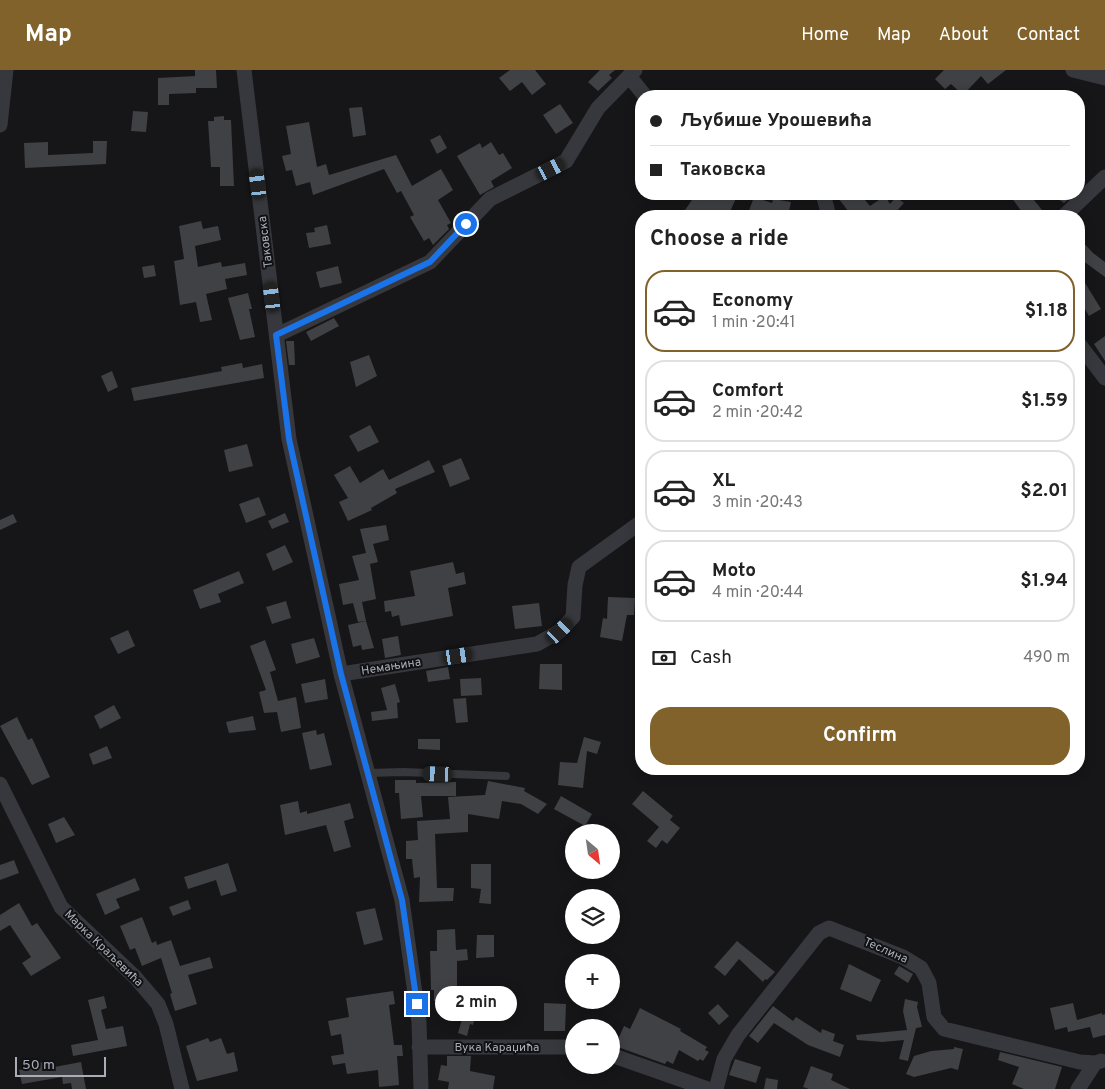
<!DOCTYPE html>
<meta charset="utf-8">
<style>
:root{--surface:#fff;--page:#f6f6f6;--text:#222;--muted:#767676;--line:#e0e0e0;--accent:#80622a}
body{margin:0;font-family:Overpass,sans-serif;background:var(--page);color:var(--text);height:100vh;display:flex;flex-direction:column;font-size:19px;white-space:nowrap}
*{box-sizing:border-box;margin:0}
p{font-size:16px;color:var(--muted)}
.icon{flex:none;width:28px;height:28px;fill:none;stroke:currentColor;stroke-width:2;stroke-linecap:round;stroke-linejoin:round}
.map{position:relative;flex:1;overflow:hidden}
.panel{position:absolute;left:635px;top:140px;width:450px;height:565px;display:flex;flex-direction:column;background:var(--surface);border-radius:20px;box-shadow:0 2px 12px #0003}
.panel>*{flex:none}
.guide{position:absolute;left:635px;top:20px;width:450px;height:110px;border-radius:20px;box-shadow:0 2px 12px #0003;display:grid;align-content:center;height:110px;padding:0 15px;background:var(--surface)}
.needle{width:32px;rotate:151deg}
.buttons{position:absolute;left:565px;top:754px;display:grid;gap:10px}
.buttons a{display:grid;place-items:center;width:55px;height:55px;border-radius:50%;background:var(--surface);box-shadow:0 2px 12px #0003;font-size:25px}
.scale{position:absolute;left:15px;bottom:12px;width:91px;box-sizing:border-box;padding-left:5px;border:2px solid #a8adb8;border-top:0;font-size:14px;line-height:18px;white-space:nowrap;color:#a8adb8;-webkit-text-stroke:4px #111113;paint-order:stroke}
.end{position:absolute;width:22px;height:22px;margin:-11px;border:6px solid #1a73e8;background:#fff;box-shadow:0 0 0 2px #fff}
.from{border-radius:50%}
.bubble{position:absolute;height:35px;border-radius:18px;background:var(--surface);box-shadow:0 2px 12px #0003;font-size:16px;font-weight:700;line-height:35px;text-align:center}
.car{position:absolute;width:15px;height:30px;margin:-15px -8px;border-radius:6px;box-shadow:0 0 4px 1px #0007;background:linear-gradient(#222 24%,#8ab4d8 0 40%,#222 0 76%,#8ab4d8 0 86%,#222 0)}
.guide b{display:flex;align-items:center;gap:18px;height:48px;font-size:19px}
.guide b+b{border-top:1px solid var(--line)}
.guide i{width:12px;height:12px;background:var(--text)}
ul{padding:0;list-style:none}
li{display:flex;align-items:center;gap:15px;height:82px;margin:0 10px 8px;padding:0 5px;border:2px solid var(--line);border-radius:20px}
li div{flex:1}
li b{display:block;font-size:19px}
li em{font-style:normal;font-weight:700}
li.active{border-color:var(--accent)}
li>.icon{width:45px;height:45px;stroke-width:1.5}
h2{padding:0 15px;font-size:22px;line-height:60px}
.pay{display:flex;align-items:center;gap:12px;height:55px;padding:0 15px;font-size:19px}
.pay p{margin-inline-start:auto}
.primary-button{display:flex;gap:10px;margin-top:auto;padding:10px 15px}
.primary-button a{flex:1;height:58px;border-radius:20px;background:var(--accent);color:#fff;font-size:20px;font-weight:700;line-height:58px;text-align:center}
header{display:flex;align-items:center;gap:30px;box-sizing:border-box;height:70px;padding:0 25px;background:var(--accent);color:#fff}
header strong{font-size:24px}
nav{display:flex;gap:28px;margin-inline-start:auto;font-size:18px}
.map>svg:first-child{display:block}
</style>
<header>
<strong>Map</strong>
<nav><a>Home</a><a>Map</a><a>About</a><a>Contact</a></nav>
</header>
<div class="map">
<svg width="1105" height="1019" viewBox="0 0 1105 1019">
<rect width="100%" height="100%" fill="#161618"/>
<path fill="#404145" d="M195 0H216L217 18H196V23L169 24V35H158V8L195 6Z
M510 0H535L546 14 532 25 522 12 510 21 499 8Z
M600 0H615L609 5 612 8 598 21 588 12Z
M944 0H1006L988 14 981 6 963 25 951 14 945 19 935 9Z
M560 34 573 53 556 64 543 45Z
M362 37 366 65 353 67 349 38Z
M133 41 148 42 146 62 131 61Z
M224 46V50H231L234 116H220V97H211L208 51H214V47Z
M309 52 317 97 326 94 329 105 396 85 412 116 441 99 453 120 438 130 451 153 447 155 449 159 433 175 429 168 424 171 410 147 414 145 401 121 397 123 384 99 313 125 310 112 296 116 292 100 286 101 282 86 291 84 286 56Z
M440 65 447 78 437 84 430 70Z
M93 71H107L106 94 25 98 24 73 48 72V85L93 83Z
M491 72 499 85 503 83 512 98 491 111 494 117 480 125 457 86 480 73 482 78Z
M696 124H738L728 146H681Z
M835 124H849L852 128 860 124 870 136 885 126 890 134 896 127 904 133 895 143 898 146H852Z
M1009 124H1029L1047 146H1025Z
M1051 124H1074L1064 133Z
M754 127 772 133 773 129 791 132 788 146H747Z
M201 151 203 159 218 156 221 170 195 176 198 197 221 192 222 197 245 193 247 205 225 209 227 219 206 224 212 250 200 252 196 232 180 235 174 191 184 189 179 156Z
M327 155 331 174 309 178 306 163 315 162 314 158Z
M1079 168 1093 183 1105 192V207L1079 188Z
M154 195 156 206 144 208 142 197Z
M338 196 342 213 320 218 316 202Z
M1079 203 1101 239 1089 246 1079 229Z
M248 223 252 239H249L255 267 240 270 228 228Z
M334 248 339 256 311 271 306 262Z
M1105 266V291L1094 274Z
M286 271H294L295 295H289Z
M369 285 377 306 356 317 350 292Z
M242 293 243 298 262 294 264 308 134 331 131 318 222 301 221 297Z
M112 301 118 317 108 322 101 306Z
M370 355 379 372 358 382 349 366Z
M247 374 253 396 229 402 224 380Z
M461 388 470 409 450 417 442 396Z
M429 390 435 402 395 419 397 423 371 438 372 440 348 451 339 432 348 428 334 405 350 396 360 413 383 399 389 410Z
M259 427 266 445 246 453 239 434Z
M285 443 289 452 272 459 268 451Z
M13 444 17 452 0 460V450Z
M386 455 389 470 373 474 378 492 370 494 376 529 362 532 366 551 358 552 353 533 343 535 339 514 359 510 352 486 366 483 360 459Z
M285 475 293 492 273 501 266 484Z
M453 492 456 504 464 502 466 514 448 518 453 546 401 556 399 545 392 547 391 541 385 542 384 531 415 526 410 501Z
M239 501 244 513 218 524 221 532 200 539 193 520Z
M608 527 635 528 634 545H627L622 571 600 567 603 548 607 549Z
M286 531 291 548 272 554 266 537Z
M539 533 542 556 515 559 512 536Z
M366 551 374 578 362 580 361 575 353 577 348 555Z
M128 560 135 576 118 584 110 568Z
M398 566 401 585 385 588 382 569Z
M314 568 320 587 296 594 291 574Z
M265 570 276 600 270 602 278 631 296 627 301 658 281 662 277 642 264 643 259 622 266 620 250 576Z
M540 594H562V620L539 619Z
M448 597 450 609 428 612 426 601Z
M481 608 482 625 461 626 460 609Z
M325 609 328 629 305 633 301 614Z
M395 614 400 632 397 633 398 648 372 651 371 642 387 640 381 618Z
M466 628 468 652 456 653 453 629Z
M114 635 121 648 100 659 94 646Z
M253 646 256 660 229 663 226 652Z
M17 647 28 670 32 668 50 707 32 715 0 656Z
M316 660 317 665 324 663 332 695 310 700 302 663Z
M584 667 601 672 597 684 587 681 583 718 558 715 560 692 577 693Z
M418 669H440V680L418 679Z
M107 676 112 688 93 695 89 684Z
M395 710H416V713L456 712V726H421L423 747 401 749 399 723H395Z
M488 711 525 718 524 721 547 734 538 744 521 734 502 731 499 749 468 744V762L435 764 437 818H454L453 831 419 832 420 807 414 808 412 789H406V771L418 770 417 751 450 749 448 727 485 725Z
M643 721 673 746 670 750 680 758 667 774 662 770 656 778 647 771 659 757 632 734Z
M561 726 592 744 585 756 554 739Z
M298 731 300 743 307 741V744L350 733 354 748 344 751 351 777 334 782 326 755 285 765 280 735Z
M64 747 75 765 56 773 48 754Z
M14 790 19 803 0 810V795Z
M228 793 237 821 221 826 216 810 188 819 184 807Z
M471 794H491V834L479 833 481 819 471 818Z
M135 808 140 820 116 829 120 838 105 845 96 824Z
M188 830 191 839 173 846 169 837Z
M19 833 32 856 37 853 61 888 31 906 22 893 31 887 10 855 0 861V845Z
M375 838 383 870 364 875 356 842Z
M142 847 152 873 156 871 157 875 171 870 180 896 210 887 213 898 188 905 197 934 175 941 170 924 172 923 161 888 142 896 135 878 130 880 120 856Z
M455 859 456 880 467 879 468 890 457 891V939H439V931H434V920H431L430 881H437V860Z
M477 865H494V887L476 888Z
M737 871 775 902 767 910 765 909 763 912 739 889 725 906 714 897Z
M849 894 881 910 871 932 840 919Z
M899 896 913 904 908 913 894 904Z
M393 921 395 934 389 935 394 975H402L403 986H397L399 1015 379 1017 378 1000 347 1004 345 993 333 995 331 986 344 984 341 964 331 966 328 951 349 947 346 928Z
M104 926 107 938 101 940 106 959 123 956 127 976 73 986 71 975 98 970 88 930Z
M905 929 918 932 917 937 922 957 916 958 908 991 899 989 904 970 882 972 857 970 856 965 907 960 903 941Z
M467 933 478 936 473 955 470 954 467 966 458 963Z
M544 933 566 934 565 961H544Z
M1073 933 1077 950 1102 943V945L1105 944V965L1093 968 1090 957 1068 962 1067 957 1055 960 1050 938Z
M718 934 729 946 719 955 708 943Z
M773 936 793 951 796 947 821 963 822 959 835 964 833 971 844 975 840 987 808 975 774 953 758 973 749 966Z
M640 938 681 959 680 961 707 977 705 980 709 982 703 991 700 989 698 991 679 980 673 994 667 991 665 994 615 976 624 956 630 959Z
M208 968 210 972 221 968 227 984 234 982 238 1001 197 1011 186 976Z
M954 977 963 979 958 1000 951 998 914 1007 906 1004 914 986 931 981 954 979Z
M1000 982 1062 997 1055 1019H1024L1012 1014 1019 997 998 990Z
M447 986H471L470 1001 495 1006 493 1019H448L449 1012 438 1010 441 995 447 996Z
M735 989 761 997 756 1013 729 1005Z
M48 991 49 998 81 992 86 1019H72L71 1013 63 1014 62 1007 22 1014 19 1000 25 998V996Z
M811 996 833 1004 831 1010 850 1019H809L803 1017Z
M766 1008 778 1010 777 1019H764Z"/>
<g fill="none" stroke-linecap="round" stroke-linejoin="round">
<path stroke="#37383d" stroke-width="8" d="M368 703 403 702 506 706"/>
<path stroke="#37383d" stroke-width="15" d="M244 0 289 369 341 604 402 830 419 952 421 1019
M1073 0 1105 8
M629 6 645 26
M0 55 6 0
M823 124 829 146
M1064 146 1105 107
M277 265 430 192 490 129 566 91 598 38 635 0
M1079 274 1105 308
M341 604 537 574 560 561 573 547 575 515 579 497 641 452
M0 714 61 837 135 907 158 934 166 954 182 1019
M419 977H574
M611 985 708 1019
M716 1019 724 989 738 965 819 863 829 858 903 887 921 898 929 913 934 947 944 959 1080 992 1095 993
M1078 1019 1095 993 1101 991"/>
</g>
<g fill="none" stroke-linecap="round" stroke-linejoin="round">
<path stroke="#1a73e8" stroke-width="6" d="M417 934 402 830 341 604 289 369 276 265 430 192 466 154"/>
</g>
<g text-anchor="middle" stroke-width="4" stroke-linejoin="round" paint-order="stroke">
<g font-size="12" fill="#a8adb8" stroke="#111113">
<text transform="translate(265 172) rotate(-97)" y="4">Таковска</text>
<text transform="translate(391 596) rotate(-9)" y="4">Немањина</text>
<text transform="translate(104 878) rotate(44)" y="4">Марка Краљевића</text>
<text transform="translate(886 880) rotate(24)" y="4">Теслина</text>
<text x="497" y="981">Вука Караџића</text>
</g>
</g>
</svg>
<div class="buttons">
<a><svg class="needle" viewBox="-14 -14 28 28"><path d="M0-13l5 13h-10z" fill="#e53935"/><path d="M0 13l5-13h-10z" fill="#767676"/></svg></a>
<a><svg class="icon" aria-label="layers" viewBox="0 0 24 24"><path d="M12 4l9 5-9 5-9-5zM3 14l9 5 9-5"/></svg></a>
<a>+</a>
<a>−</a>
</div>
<div class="scale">50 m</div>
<i class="end from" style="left:466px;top:154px"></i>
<i class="end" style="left:417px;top:934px"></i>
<div class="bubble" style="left:435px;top:916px;width:82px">2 min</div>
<i class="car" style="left:551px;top:99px;rotate:63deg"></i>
<i class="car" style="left:258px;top:114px;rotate:353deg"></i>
<i class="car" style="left:272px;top:227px;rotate:353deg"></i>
<i class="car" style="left:560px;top:561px;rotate:47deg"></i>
<i class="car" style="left:458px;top:586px;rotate:81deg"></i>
<i class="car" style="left:438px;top:704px;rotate:272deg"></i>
<div class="guide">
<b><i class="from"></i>Љубише Урошевића</b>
<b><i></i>Таковска</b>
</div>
<section class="panel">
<h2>Choose a ride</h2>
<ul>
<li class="active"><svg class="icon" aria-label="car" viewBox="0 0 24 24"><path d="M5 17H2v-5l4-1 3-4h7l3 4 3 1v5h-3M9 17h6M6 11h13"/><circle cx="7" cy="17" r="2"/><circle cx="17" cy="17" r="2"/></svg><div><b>Economy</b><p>1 min · 20:41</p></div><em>$1.18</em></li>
<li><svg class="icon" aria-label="car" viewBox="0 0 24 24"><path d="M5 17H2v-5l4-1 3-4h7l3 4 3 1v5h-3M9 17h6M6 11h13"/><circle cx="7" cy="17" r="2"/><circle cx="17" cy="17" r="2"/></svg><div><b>Comfort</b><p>2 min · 20:42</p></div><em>$1.59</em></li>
<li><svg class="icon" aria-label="car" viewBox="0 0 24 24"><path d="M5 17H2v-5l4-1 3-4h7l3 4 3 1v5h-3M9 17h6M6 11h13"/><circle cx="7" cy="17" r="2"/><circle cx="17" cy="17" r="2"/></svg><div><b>XL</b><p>3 min · 20:43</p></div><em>$2.01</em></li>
<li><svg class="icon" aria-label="car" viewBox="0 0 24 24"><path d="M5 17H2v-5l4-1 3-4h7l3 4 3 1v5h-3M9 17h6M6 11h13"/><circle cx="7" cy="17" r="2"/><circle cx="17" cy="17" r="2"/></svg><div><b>Moto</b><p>4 min · 20:44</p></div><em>$1.94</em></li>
</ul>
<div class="pay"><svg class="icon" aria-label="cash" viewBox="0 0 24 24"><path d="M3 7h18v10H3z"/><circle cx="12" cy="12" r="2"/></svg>Cash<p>490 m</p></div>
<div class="primary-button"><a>Confirm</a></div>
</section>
</div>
